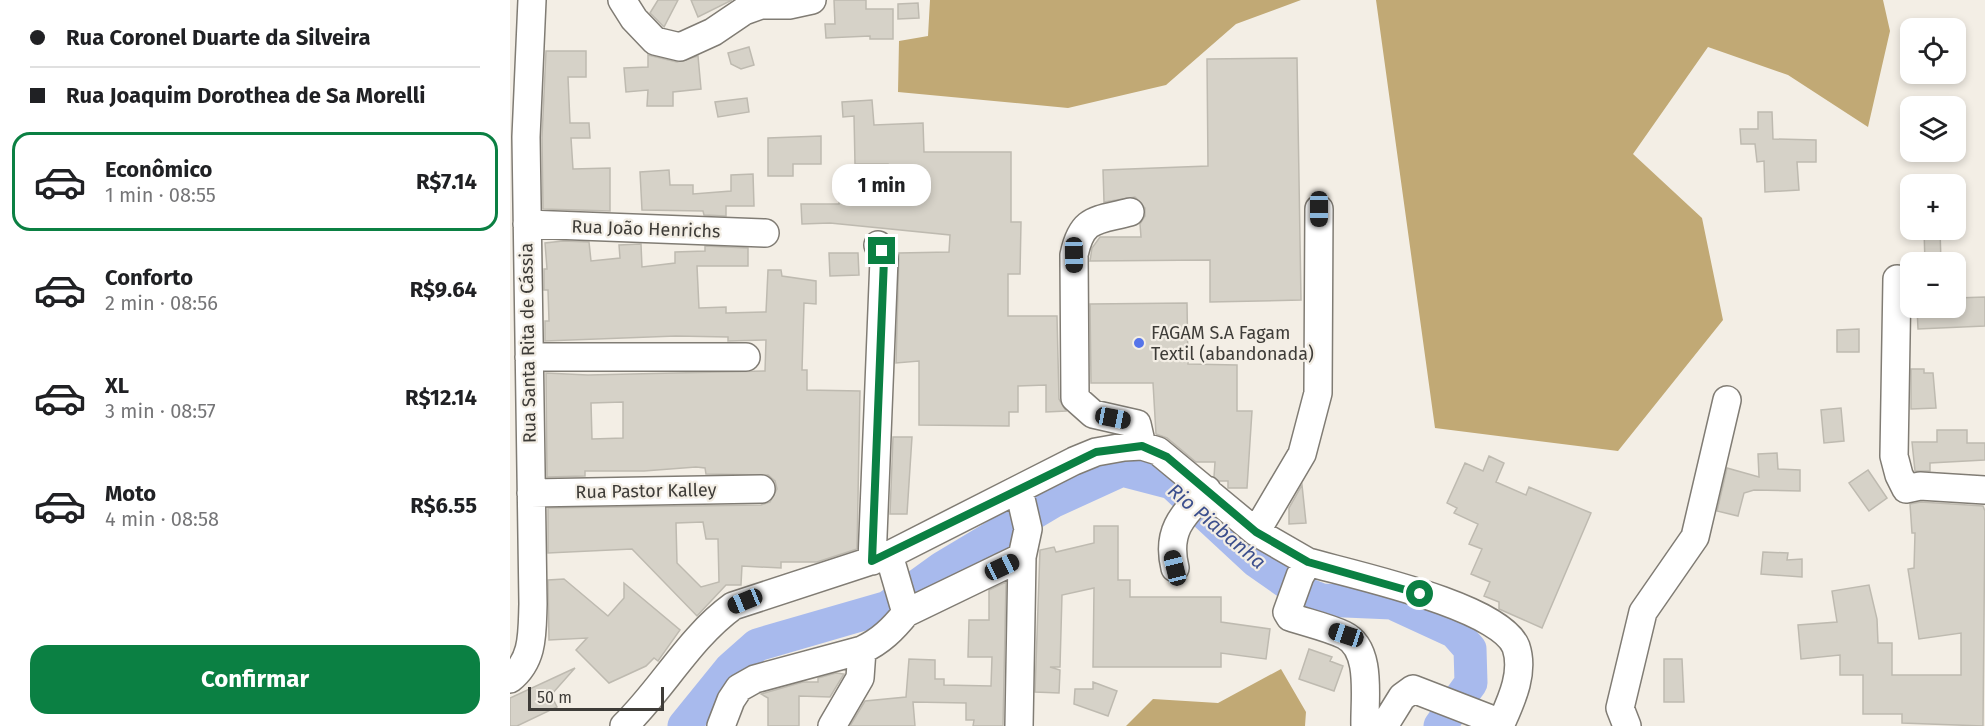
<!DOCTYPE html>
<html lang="pt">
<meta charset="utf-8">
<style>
:root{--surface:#fff;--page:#f2f2f2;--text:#202124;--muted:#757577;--line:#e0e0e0;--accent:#0b8043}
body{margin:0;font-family:"Fira Sans",sans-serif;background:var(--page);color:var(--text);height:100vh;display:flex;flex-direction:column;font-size:22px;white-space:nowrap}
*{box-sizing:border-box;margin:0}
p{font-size:20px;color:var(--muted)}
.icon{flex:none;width:33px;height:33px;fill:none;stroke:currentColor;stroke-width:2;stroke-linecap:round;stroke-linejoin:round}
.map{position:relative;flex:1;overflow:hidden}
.details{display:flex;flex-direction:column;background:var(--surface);width:510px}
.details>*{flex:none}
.top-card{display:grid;align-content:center;height:132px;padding:0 30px;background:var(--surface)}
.fabs{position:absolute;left:1390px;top:18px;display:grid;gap:12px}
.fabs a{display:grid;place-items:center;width:66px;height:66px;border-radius:12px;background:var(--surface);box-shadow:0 3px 9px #0003;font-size:30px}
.scale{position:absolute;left:18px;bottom:15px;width:136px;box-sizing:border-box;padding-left:6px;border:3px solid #3e3c38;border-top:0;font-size:16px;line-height:21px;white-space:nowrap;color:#3e3c38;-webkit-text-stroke:4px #f3eee5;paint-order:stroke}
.end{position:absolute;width:27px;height:27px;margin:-14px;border:8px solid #0b8043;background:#fff;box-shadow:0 0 0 3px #fff}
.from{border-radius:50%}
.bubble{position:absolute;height:42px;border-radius:18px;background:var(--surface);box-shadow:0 3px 9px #0003;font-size:20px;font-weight:700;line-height:42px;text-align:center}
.car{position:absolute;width:18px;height:36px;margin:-18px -9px;border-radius:8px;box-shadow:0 0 4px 2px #0007;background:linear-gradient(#222 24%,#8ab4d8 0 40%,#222 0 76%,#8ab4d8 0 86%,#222 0)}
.top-card b{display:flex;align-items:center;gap:21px;height:57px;font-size:22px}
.top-card b+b{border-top:2px solid var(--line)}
.top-card i{width:15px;height:15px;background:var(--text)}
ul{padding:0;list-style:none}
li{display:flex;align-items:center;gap:18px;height:99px;margin:0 12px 9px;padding:0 18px;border:3px solid transparent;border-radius:18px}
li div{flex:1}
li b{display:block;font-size:22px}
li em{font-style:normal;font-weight:700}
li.current{border-color:var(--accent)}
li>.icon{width:54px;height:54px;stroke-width:1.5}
.action{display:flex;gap:12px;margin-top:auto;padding:12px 30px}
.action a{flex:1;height:69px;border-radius:18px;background:var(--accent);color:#fff;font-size:24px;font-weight:700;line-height:69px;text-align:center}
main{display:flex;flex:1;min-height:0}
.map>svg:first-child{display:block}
</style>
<main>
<section class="details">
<div class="top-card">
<b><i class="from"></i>Rua Coronel Duarte da Silveira</b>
<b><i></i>Rua Joaquim Dorothea de Sa Morelli</b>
</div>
<ul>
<li class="current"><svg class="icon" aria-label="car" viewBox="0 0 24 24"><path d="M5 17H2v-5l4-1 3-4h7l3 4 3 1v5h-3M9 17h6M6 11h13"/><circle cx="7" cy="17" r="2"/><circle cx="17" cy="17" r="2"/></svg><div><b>Econômico</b><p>1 min · 08:55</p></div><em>R$7.14</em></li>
<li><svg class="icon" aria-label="car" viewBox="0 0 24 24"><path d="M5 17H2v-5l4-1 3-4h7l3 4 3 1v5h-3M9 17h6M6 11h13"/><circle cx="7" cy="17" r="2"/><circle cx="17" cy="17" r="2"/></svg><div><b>Conforto</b><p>2 min · 08:56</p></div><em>R$9.64</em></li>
<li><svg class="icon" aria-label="car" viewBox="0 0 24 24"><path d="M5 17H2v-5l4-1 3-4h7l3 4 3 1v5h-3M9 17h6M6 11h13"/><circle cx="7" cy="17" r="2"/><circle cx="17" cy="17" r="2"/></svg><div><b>XL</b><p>3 min · 08:57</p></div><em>R$12.14</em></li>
<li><svg class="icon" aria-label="car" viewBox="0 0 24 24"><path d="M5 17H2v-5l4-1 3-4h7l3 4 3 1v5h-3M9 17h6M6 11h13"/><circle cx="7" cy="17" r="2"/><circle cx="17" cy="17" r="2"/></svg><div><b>Moto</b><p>4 min · 08:58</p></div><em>R$6.55</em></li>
</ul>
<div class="action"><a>Confirmar</a></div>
</section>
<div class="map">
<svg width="1475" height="726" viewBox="0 0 1475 726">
<rect width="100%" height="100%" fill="#f3eee5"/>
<path fill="#c1a975" d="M420 0H791L726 24 656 85 558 108 388 92 389 41 418 36Z
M866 0H1373L1380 31 1358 127 1278 75 1198 47 1123 154 1192 218 1213 320 1108 451 925 428Z
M771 669 796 712 795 726H616L643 699 708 703Z"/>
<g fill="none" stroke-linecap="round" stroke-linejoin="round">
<path stroke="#a8baed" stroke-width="33" d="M174 726 221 668 247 645 378 607 432 568 542 502 612 470 662 483 746 561 789 591 812 600 882 603 945 632 960 649 961 683 930 726"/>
</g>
<path fill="#d6d2c8" stroke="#bebab0" stroke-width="1.5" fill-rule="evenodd" d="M148 0H168L154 27 140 13Z
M181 0H222L188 17Z
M324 0H356V9H383V39H360V36L316 38 315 24H325Z
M408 3 409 18 388 19V4Z
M239 47 244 65 231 69 221 64 218 53Z
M36 51H76V77H58L60 123H79L80 138H61L63 169 100 168V211L33 209 32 137Z
M138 55 167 62 188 56 191 89 163 92V106H137L138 90 116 92 114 68 138 67Z
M787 58 791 300 700 302V260L580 261 582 248 590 237H631L630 224 635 216V208L625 197 594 202 593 170 698 166 697 59Z
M237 98 239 112 208 117 205 102Z
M362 100 364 125 413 123 414 152H501V222H511L510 274H498V316H547L549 399 556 411 536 412V385L508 386V412H499V426L409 425V361L386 363 389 253 439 252 440 235 320 223 292 224 291 204H329L330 197 380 202 378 164H345L344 116 333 117 332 102Z
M1248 112H1262L1263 139 1306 140V162H1287L1289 190 1255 192 1254 161 1247 162 1245 144H1231L1230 129H1248Z
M311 136V164H283V176H258V138Z
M159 170 160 185H183V194L221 191V175L243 174 244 206H216V216L194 215 193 211 132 210 130 172Z
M1414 230H1430L1431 262H1415Z
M53 241 79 242 81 261 110 258 109 245 131 244 132 267 165 263V252L195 251V246L238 248V266H187L189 308 216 307V313L256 312 258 270H271L272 276 306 281V304L294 303 292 370H297V390L350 391 347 549 307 562H271V568L232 566 231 585H216L187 616 122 549 38 553V508L251 505 260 502 267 489 265 481 258 475 196 474 195 468 186 467 134 471H75V476L37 477 36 373 78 375 255 371 256 340 218 341V337L166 336 35 341V321H39L38 290H34V269H37L35 243ZM113 402V438L82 439 81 403ZM193 522 196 539H208L209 582 191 587 167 563 166 523Z
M319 253H348L349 275 320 276Z
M1475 297V326L1408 329 1407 308H1446V298Z
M677 303 678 364 727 365V411H742L737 488H718V481H709L704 477 705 462H686L657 438 646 434 643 383H581L580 304Z
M1349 329V352H1327V330Z
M1401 369H1414V373H1423L1426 408 1401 409Z
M1331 408 1334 441 1314 443 1311 410Z
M1427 430H1457V443H1475V460L1420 463V471H1405L1402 442H1427Z
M383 437H402L397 514H380Z
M1267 453 1268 469 1290 470V491L1244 490 1234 493 1228 516 1207 511 1217 468 1249 477 1248 454Z
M979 456 994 463 986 482 1016 495 1019 487 1081 513 1032 628 989 609V602L974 596 980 582 961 574 972 549 959 544 968 524 944 513 947 508 937 503 955 463 973 471Z
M1358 470 1377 498 1359 511 1339 483Z
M792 485 796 523 779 524V508Z
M1411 502 1473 506 1475 511 1473 726 1392 723V714H1353V675H1330V655L1291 659 1288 625 1327 622 1322 591 1359 585 1367 619 1368 643H1382V675H1451V633L1409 639 1398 569 1404 568 1405 533H1402L1400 504Z
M584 526H608V580H620V597H711V622L760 629 756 659 711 653V667H583L584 588 552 595 550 667H540L550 670 549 693 525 692 530 550 544 547 546 552 584 543Z
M1253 552 1278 553 1277 560 1292 559V577L1251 574Z
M54 579 98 616 114 598V583L170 630 148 661 144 658 136 666 99 683 66 650 77 638 39 640 38 580Z
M496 582 493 726H463L464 720H456V703L403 702 405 726H340L355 701 396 697 399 659 425 660V679H434V685L481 686 482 657H458L459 620H479V590Z
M799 649 822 657 820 661 833 666 824 691 789 679Z
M1154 659H1172L1174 702H1154Z
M65 668 41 695 47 707 7 726H0V698Z
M326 673 334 674 320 697 289 696V726H258V698L251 694 293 682H308V678Z
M583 682 607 691 598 716 564 704 565 689H583Z"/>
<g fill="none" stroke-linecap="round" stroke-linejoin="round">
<defs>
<path id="minor" d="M112 0 124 19 145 41 170 47 203 32 234 11 251 5H279L302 0
M620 212C586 221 572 217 564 255L565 398 583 414 627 424 632 446
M17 224 255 233
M1387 279 1384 456 1389 475 1396 489 1410 486 1475 490
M19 357H236
M509 490 518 529 512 557 509 726
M21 493 251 489
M746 532 792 454 808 393 809 209
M379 555 396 613
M362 561 374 259 368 245
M798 562 790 576 777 612 780 617C798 623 817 627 834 635 863 649 854 700 855 726
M665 568C656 531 672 516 697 490
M0 679C24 660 22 633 23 604L16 137 22 0
M114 726C153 688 179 638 223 606L379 555 564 461 586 452 614 447 632 446 648 451 746 532 798 562C840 574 991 606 1006 647 1015 674 1000 703 990 726
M211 726 221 700 229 688 245 679 352 650C371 641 383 629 396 613L512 557
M322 726 350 678 352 650
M874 726 892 697 903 689 991 723
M1117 726 1110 708 1133 612 1185 537 1217 400"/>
</defs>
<use href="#minor" stroke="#807c74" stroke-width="30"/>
<use href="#minor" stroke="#fff" stroke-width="27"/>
</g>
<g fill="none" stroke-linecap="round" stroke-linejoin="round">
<path stroke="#0b8043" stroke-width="8" d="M372 251 374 259 362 561 586 452 632 446 657 457 746 532 798 562 910 594"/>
</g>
<circle fill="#5674e9" stroke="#f3eee5" stroke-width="2" cx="629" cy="343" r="6"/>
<g text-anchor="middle" stroke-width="4.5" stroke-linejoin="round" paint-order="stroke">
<g font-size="18" fill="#3e3c38" stroke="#f3eee5">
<text transform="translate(136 229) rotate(2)" y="6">Rua João Henrichs</text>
<text transform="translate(18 343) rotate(-91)" y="6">Rua Santa Rita de Cássia</text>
<text transform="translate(136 491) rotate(-1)" y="6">Rua Pastor Kalley</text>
</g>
<g font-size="18" fill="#3e3c38" stroke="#f3eee5" text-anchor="start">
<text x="641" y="339">FAGAM S.A Fagam<tspan x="641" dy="21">Textil (abandonada)</tspan></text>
</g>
<g font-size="20" font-style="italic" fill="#3c4f8d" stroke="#f3eee5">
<text transform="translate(707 526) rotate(40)" y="7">Rio Piabanha</text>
</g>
</g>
</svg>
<div class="fabs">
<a><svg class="icon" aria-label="locate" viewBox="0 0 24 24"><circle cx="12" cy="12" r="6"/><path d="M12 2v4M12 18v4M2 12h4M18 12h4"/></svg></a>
<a><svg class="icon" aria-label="layers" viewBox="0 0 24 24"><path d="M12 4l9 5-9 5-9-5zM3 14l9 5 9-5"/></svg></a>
<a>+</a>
<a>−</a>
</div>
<div class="scale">50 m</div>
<i class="end from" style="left:910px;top:594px"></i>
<i class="end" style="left:372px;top:251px"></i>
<div class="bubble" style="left:322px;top:164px;width:99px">1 min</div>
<i class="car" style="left:809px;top:209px;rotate:180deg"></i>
<i class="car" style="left:564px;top:255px;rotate:179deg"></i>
<i class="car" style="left:603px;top:418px;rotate:101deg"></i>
<i class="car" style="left:492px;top:567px;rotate:65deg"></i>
<i class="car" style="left:665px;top:568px;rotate:346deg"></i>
<i class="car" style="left:235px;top:601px;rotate:248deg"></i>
<i class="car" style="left:836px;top:635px;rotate:288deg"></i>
</div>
</main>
